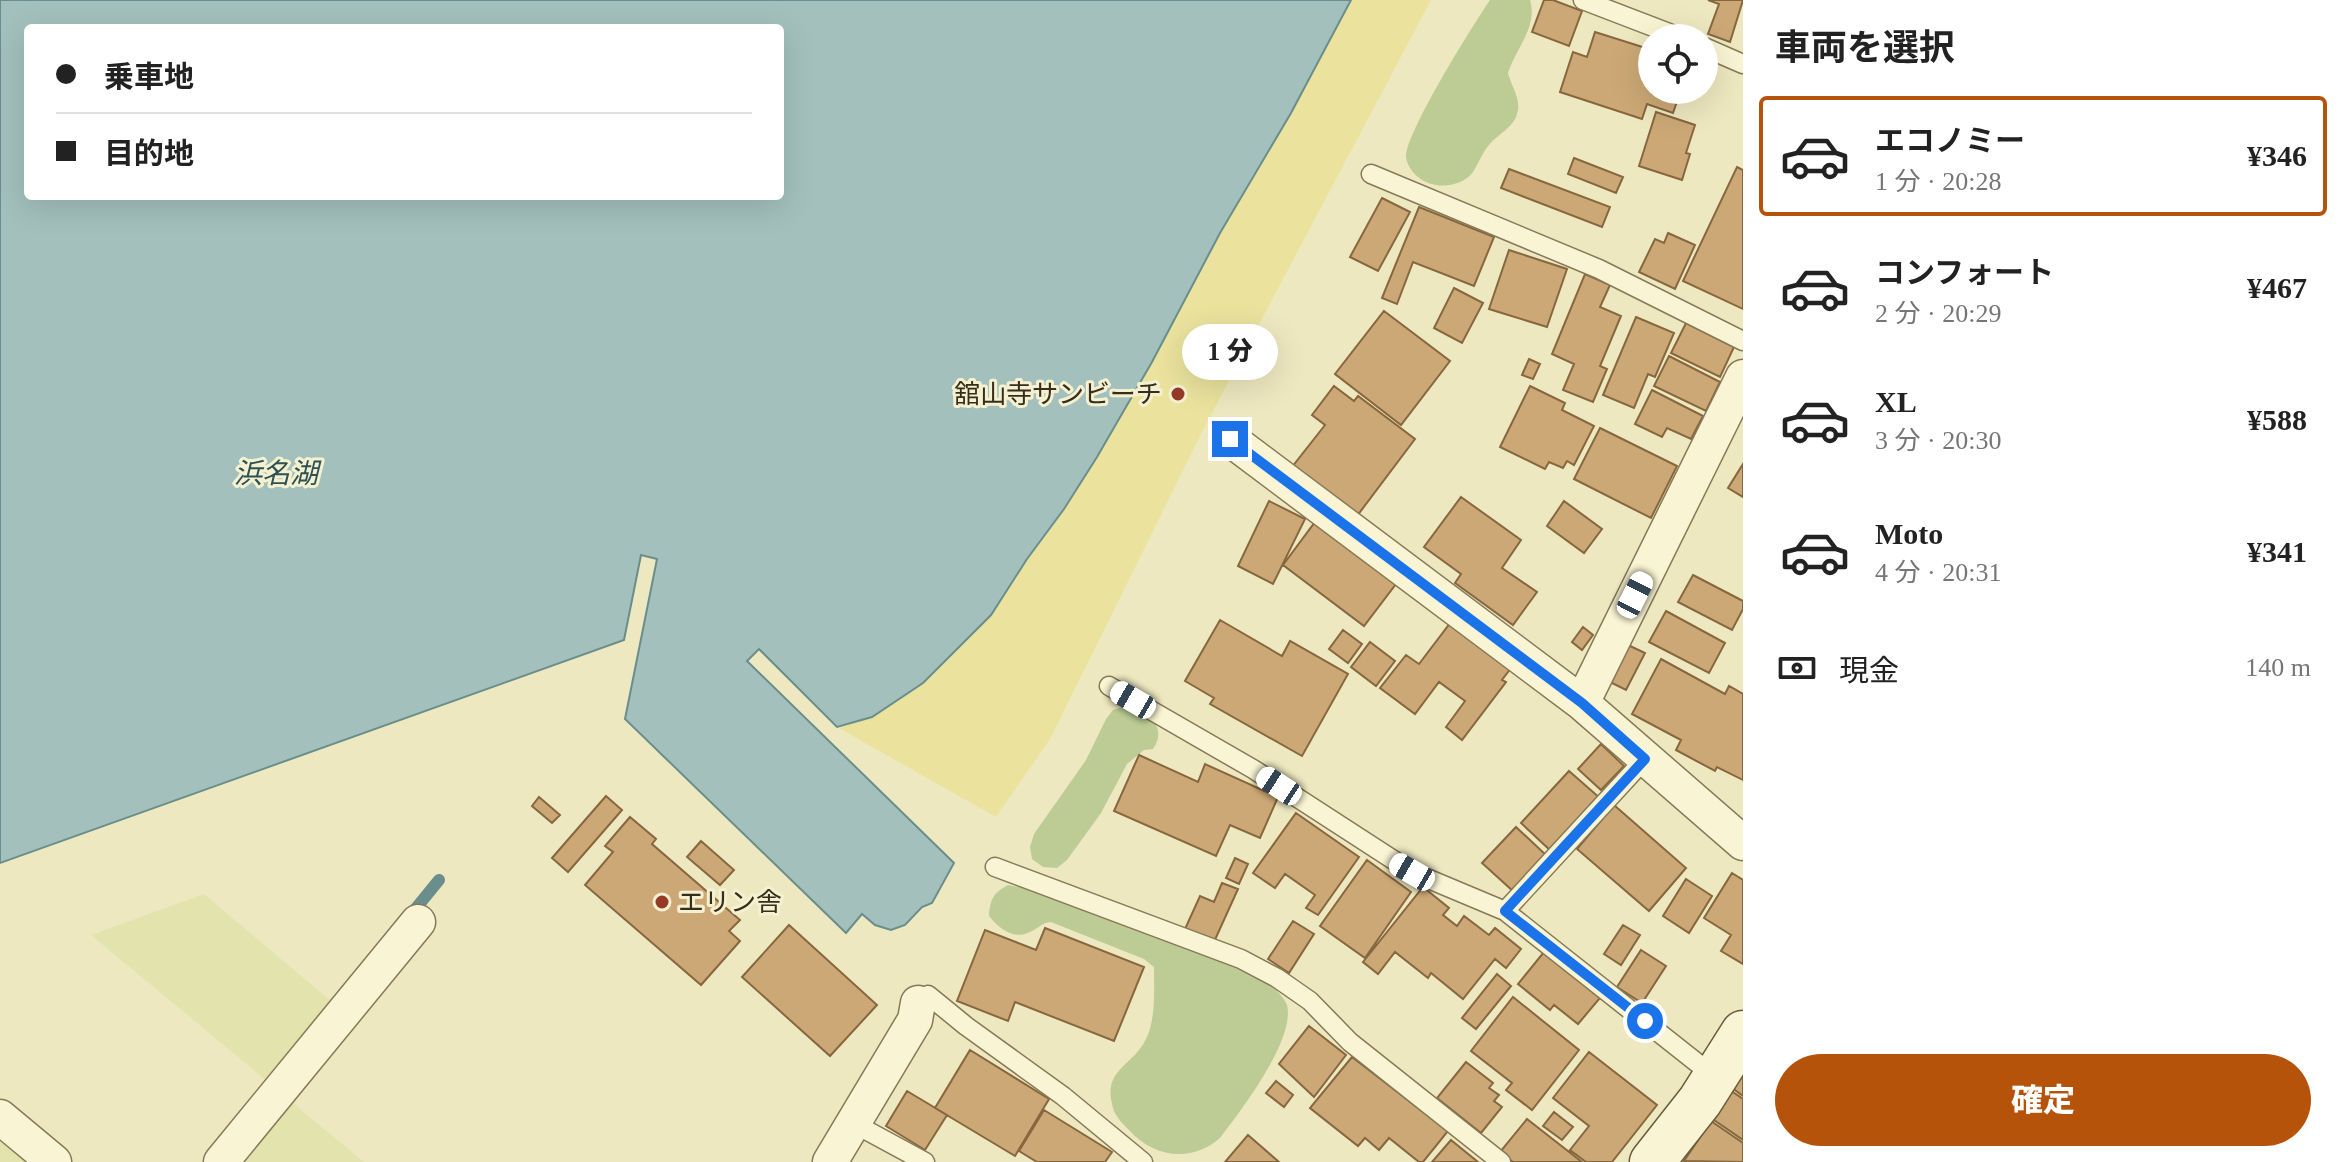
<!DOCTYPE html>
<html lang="ja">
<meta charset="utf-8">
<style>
:root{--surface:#fff;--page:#f6f6f6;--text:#222;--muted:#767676;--line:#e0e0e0;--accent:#b45309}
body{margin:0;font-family:"Times New Roman","Noto Sans JP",serif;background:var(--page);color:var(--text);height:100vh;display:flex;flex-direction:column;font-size:30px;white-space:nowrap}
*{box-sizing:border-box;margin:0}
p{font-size:26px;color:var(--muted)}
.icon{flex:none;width:44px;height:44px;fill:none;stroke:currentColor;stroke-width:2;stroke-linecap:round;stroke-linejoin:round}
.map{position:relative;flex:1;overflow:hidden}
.panel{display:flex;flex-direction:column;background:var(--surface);width:600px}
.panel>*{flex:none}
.banner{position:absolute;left:24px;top:24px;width:760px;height:176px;border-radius:8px;box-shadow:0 8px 32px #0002;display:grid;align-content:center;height:176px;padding:0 32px;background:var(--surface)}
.buttons{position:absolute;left:1638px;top:24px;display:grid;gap:16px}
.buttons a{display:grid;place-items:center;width:80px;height:80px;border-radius:50%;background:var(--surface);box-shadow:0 8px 32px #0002;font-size:40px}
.end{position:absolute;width:36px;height:36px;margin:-18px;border:10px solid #1a73e8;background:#fff;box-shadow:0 0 0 4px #fff}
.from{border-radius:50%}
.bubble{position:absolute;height:56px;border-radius:28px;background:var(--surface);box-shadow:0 8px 32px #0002;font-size:26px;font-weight:800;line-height:56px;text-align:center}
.car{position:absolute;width:24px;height:48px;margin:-24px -12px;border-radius:10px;box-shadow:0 0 6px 2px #0007;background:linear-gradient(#fff 24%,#345 0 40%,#fff 0 76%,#345 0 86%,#fff 0)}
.banner b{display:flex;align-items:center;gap:28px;height:76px;font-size:30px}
.banner b+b{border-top:2px solid var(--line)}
.banner i{width:20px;height:20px;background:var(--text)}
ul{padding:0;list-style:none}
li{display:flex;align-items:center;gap:24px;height:120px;margin:0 16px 12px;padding:0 16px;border:4px solid transparent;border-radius:8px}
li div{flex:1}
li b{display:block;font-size:30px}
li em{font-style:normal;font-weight:800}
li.on{border-color:var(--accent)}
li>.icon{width:72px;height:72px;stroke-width:1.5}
h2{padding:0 32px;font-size:36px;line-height:96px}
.pay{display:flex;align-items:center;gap:20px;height:88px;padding:0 32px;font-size:30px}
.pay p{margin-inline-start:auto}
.action{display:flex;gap:16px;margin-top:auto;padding:16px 32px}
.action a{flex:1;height:92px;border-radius:48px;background:var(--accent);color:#fff;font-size:32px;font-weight:800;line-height:92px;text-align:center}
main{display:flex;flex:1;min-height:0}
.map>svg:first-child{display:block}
</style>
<main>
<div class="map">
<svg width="1743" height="1162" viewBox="0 0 1743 1162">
<rect width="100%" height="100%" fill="#eee8c0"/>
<path fill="#e3e3ae" d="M204 894 332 1002 267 1081 91 935Z
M289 1100 364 1162H238Z
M0 1133 35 1162H0Z"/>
<path fill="#bccc94" d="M1490 0H1530C1538 27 1516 48 1508 73 1511 86 1522 100 1517 114 1513 128 1498 134 1489 145 1482 153 1479 163 1473 172 1461 188 1433 190 1418 177 1412 172 1407 165 1406 157 1406 132 1473 25 1490 0Z
M1125 706C1146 712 1169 725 1153 749L1144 750 1127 764 1101 813 1067 860 1057 868 1043 867 1032 859 1030 847 1034 834 1086 760 1106 719 1113 710Z
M1008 885 1024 888C1079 909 1134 929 1189 950 1214 959 1252 969 1272 986 1277 990 1285 1000 1287 1005 1296 1039 1240 1112 1220 1138 1193 1162 1155 1159 1129 1130 1123 1124 1117 1118 1114 1111 1100 1069 1132 1068 1146 1039 1156 1020 1154 988 1154 967L1144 959 1051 922C1042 923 1041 926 1034 930 1016 941 1001 931 989 916 990 900 993 893 1008 885Z"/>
<path fill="#eae29d" d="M1351 0H1431L1205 426 1050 739 996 817 837 727 872 717 923 683 991 615 1027 559 1064 509 1097 457 1152 362 1220 233 1291 113Z"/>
<path fill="#a3c0bc" stroke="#6a8e8b" stroke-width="2" fill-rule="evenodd" d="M0 0H1351L1291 113 1220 233 1152 362 1097 457 1064 509 1027 559 991 615 923 683 872 717 837 727 759 649 747 661 954 863 932 903 922 907 905 925 891 930 875 925 862 914 846 933 625 719 657 559 641 555 624 640 0 863ZM28 28H780V196H28Z"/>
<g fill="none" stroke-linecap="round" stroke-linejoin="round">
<path stroke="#6a8e8b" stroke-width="12" d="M408 918 439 880"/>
</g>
<path fill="#cca876" stroke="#86673e" stroke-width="2" d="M1544 0H1553L1582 11 1569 46 1532 32Z
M1708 0H1743L1730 42 1708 34 1719 4Z
M1595 32 1652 50V90H1681L1673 113 1647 104 1642 119 1560 92 1573 52 1587 57Z
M1656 112 1695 125 1686 153 1690 154 1682 180 1639 166Z
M1574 158 1623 177 1616 193 1568 174Z
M1737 167 1743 170V309L1683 281Z
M1509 169 1610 207 1602 227 1501 188Z
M1382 198 1410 212 1378 271 1350 257Z
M1419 207 1494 237 1474 286 1413 262 1397 304 1382 298Z
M1668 233 1695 245 1675 289 1639 272 1655 239 1664 243Z
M1509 250 1567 269 1547 327 1489 309Z
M1585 274 1610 285 1600 307 1621 316 1600 366 1607 369 1593 402 1563 390 1574 364 1552 354Z
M1454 288 1483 303 1462 343 1434 328Z
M1384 311 1450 361 1401 425 1335 374Z
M1636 317 1674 333 1655 377 1648 374 1634 408 1603 395Z
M1686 323 1734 347 1720 377 1671 353Z
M1669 356 1720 382 1706 411 1654 386Z
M1529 359 1540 364 1533 379 1522 375Z
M1334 386 1354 401 1358 396 1415 439 1357 516 1292 467 1325 425 1312 415Z
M1530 386 1565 403 1562 410 1594 426 1574 465 1567 461 1563 468 1549 462 1545 469 1500 447Z
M1652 390 1703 416 1691 439 1667 428 1662 437 1635 424Z
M1600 428 1677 466 1651 518 1574 479Z
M1743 464V497L1728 488Z
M1461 497 1521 540 1502 568 1537 592 1513 625 1455 583 1461 574 1424 547Z
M1269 501 1305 519 1273 584 1238 566Z
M1564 501 1602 529 1584 553 1547 526Z
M1315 522 1396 584 1364 626 1283 565Z
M1693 575 1743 601V609L1732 630 1678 602Z
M1666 611 1725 643 1709 673 1649 642Z
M1220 620 1282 656 1290 641 1348 674 1302 756 1210 704 1214 698 1185 681Z
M1451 622 1511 668 1502 680 1506 682 1462 740 1446 727 1465 701 1439 682 1415 714 1380 688 1406 655 1419 664Z
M1583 627 1593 635 1582 650 1572 642Z
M1343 630 1362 644 1348 663 1329 649Z
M1370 642 1395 661 1376 686 1351 667Z
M1628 645 1645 653 1626 690 1610 682Z
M1661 659 1725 694 1729 686 1743 694V780L1717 767 1715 771 1676 750 1681 740 1632 714Z
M1601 744 1624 766 1601 790 1578 769Z
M1139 755 1198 782 1205 764 1278 797 1260 838 1230 825 1216 856 1114 811Z
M1569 771 1601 799 1552 852 1521 823Z
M606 796 622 810 568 872 552 858Z
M539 797 560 815 552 823 532 806Z
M1614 805 1686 868 1649 911 1577 849Z
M1296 813 1359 857 1318 915 1306 908 1315 895 1285 874 1275 888 1253 873Z
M630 817 656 839 652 844 740 920 729 931 740 941 701 985 585 885 613 852 605 846Z
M1516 827 1547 856 1514 892 1482 863Z
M701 841 734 870 720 885 687 857Z
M1235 858 1248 864 1239 884 1226 878Z
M1367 860 1411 892 1365 958 1320 926Z
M1732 873 1743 880V964L1721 951 1731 935 1704 918Z
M1686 879 1712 896 1689 933 1663 916Z
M1222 883 1238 889 1214 942 1185 929 1200 896 1214 902Z
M1423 887 1449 908 1443 915 1457 926 1464 916 1489 935 1495 928 1521 949 1506 968 1495 959 1463 999 1431 973 1428 978 1395 952 1378 974 1363 962Z
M1293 921 1314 934 1289 973 1268 959Z
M789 925 877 1005 830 1056 742 977Z
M1623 925 1640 935 1621 965 1604 954Z
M1045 928 1144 967 1114 1041 1015 1002 1008 1021 957 1001 985 930 1036 950Z
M1641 950 1666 966 1642 1003 1617 987Z
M1544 952 1600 998 1578 1024 1554 1005 1550 1010 1518 984Z
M1497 974 1511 986 1476 1029 1462 1018Z
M1513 997 1579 1050 1532 1110 1506 1090 1512 1083 1471 1051Z
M1309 1026 1346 1055 1314 1097 1279 1064Z
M970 1050 1049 1099 1015 1156 935 1108Z
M1589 1052 1657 1105 1612 1162H1586L1570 1150 1589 1126 1553 1098Z
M1352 1057 1448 1131 1423 1162H1419L1389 1138 1379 1150 1365 1138 1358 1146 1310 1108Z
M1466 1062 1493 1083 1489 1088 1499 1095 1494 1101 1502 1107 1481 1133 1437 1098Z
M1743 1064V1096L1728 1085Z
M1276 1081 1293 1095 1284 1107 1266 1093Z
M1730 1090 1743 1099V1140L1711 1118Z
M907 1091 947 1115 925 1150 886 1126Z
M1044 1110 1112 1152 1105 1162H1037L1019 1151Z
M1554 1112 1573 1127 1562 1140 1543 1126Z
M1527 1119 1582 1162H1513L1500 1152Z
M1711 1121 1743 1143V1162L1684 1161Z
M1248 1135 1279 1162H1225Z
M1451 1140 1478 1162H1432Z"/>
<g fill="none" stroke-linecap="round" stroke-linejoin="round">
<defs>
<path id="lane" d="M1583 0 1682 38
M1704 47 1743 64
M1371 174 1599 269 1743 341
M1109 686 1253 769 1412 872 1505 911 1715 1077
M995 867 1241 959 1277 978 1310 1001 1350 1042 1501 1162
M1505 911 1645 759
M928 995 966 1026 1063 1096 1143 1162
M853 1123 925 1162"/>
<path id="street" d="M1743 377 1582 703 1743 843
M1230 439 1582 703
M0 1117 54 1162
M221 1162 418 922
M830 1162 915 1020 918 1003"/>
<path id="secondary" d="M1652 1162 1700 1101 1743 1033"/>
</defs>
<use href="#lane" stroke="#877958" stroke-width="21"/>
<use href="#street" stroke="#877958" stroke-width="37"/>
<use href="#secondary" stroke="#685a3b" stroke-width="47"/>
<use href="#lane" stroke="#f9f4d3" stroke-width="18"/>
<use href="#street" stroke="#f9f4d3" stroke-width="34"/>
<use href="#secondary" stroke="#f9f4d3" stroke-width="44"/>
</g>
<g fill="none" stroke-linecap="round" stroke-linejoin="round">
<path stroke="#1a73e8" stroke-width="10" d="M1230 439 1582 703 1645 759 1505 911 1645 1021"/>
</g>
<g fill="#963a28" stroke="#f5f1d0" stroke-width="3">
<circle cx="1178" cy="394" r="8"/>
<circle cx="662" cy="902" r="8"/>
</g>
<g text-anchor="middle" stroke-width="6" stroke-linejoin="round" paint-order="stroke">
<g font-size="26" fill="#362d1d" stroke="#f5f1d0" text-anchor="end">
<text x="1162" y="403">舘山寺サンビーチ</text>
<text x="678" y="911" text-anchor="start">エリン舎</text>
</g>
<g font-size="28" font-style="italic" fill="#2c5256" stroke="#f5f1d0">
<text x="276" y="483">浜名湖</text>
</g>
</g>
</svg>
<div class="buttons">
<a><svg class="icon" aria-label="locate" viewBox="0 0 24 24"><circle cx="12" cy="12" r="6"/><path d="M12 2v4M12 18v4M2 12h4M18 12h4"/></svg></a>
</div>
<i class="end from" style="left:1645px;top:1021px"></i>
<i class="end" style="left:1230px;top:439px"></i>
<div class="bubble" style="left:1182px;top:324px;width:96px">1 分</div>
<i class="car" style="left:1635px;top:595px;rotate:27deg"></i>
<i class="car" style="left:1133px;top:700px;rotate:300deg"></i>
<i class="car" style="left:1279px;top:786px;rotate:303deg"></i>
<i class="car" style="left:1412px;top:872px;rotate:300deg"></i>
<div class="banner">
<b><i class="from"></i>乗車地</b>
<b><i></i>目的地</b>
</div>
</div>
<section class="panel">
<h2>車両を選択</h2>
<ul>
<li class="on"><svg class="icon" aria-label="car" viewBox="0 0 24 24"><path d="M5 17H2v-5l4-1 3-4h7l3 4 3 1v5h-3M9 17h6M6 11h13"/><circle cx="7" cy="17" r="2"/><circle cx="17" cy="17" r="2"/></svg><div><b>エコノミー</b><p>1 分 · 20:28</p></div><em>¥346</em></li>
<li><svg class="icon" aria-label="car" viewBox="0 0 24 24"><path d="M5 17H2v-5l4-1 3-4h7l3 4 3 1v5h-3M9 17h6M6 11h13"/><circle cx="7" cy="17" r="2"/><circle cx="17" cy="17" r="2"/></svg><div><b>コンフォート</b><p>2 分 · 20:29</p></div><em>¥467</em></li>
<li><svg class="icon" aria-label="car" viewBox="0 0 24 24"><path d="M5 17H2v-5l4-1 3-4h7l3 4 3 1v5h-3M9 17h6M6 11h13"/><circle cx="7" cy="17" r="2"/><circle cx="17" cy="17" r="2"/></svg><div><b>XL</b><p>3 分 · 20:30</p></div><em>¥588</em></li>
<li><svg class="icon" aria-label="car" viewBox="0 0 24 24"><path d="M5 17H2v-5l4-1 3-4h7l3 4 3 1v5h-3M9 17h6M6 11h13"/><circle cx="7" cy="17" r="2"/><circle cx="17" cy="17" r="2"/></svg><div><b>Moto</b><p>4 分 · 20:31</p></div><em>¥341</em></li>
</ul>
<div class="pay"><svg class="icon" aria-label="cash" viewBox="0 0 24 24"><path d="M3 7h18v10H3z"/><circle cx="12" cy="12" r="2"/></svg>現金<p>140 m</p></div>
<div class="action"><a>確定</a></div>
</section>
</main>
